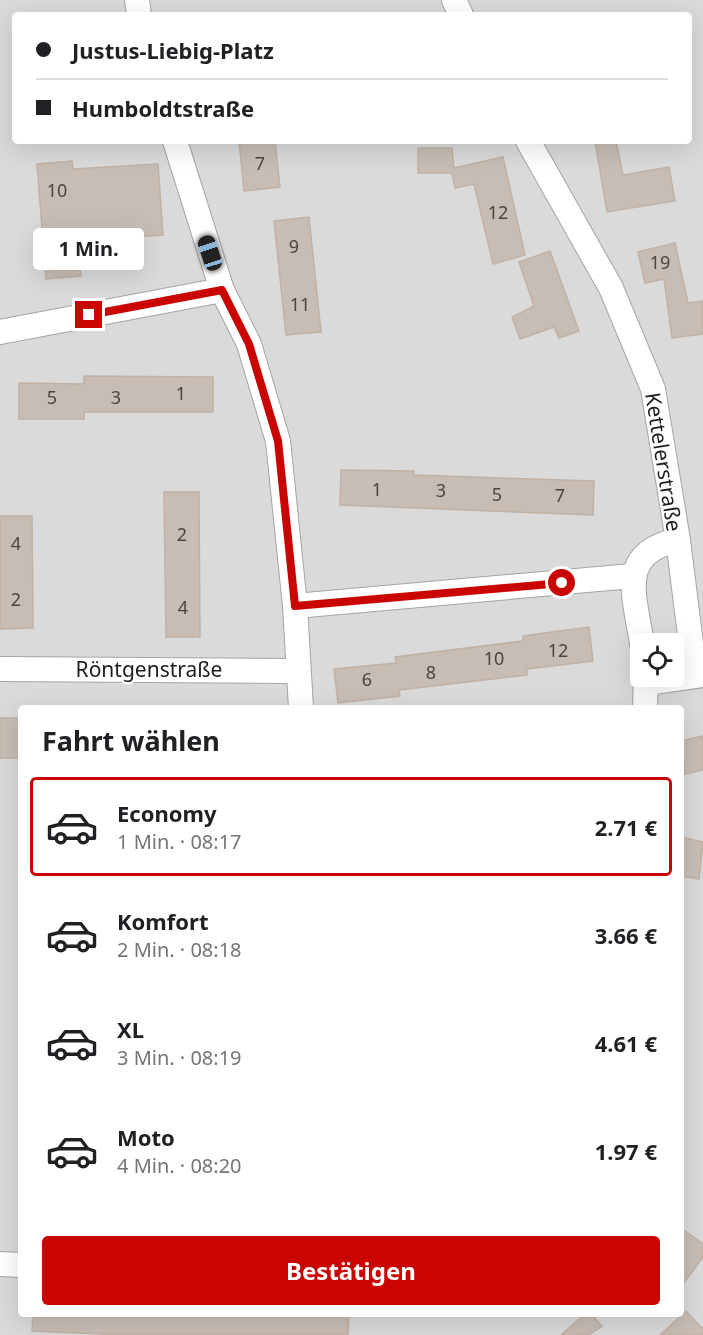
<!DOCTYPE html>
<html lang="de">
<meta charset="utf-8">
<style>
:root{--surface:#fff;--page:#f2f2f2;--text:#202124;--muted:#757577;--line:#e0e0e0;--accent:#ca0400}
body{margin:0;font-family:"Noto Sans",sans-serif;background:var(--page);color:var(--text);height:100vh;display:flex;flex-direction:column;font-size:22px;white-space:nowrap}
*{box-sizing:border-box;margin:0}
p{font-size:20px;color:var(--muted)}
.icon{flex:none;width:33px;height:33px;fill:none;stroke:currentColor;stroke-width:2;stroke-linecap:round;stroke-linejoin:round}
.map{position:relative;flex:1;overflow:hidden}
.panel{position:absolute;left:18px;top:705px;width:666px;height:612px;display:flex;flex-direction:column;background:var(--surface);border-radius:6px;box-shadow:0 6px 24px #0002}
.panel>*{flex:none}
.banner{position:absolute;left:12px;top:12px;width:680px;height:132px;border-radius:6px;box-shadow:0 6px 24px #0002;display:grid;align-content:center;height:132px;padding:0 24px;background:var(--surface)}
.fabs{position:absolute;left:630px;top:633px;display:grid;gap:12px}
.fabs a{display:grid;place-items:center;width:54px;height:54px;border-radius:6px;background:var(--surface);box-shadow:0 6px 24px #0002;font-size:30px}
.end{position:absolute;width:27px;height:27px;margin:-14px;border:8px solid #ca0400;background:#fff;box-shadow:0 0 0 3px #fff}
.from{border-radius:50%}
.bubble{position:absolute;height:42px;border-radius:6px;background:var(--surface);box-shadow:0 6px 24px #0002;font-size:20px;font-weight:700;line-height:42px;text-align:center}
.car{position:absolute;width:18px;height:36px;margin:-18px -9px;border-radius:8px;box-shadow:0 0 4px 2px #0007;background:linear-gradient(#222 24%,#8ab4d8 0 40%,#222 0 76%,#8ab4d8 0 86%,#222 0)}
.banner b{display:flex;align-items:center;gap:21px;height:57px;font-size:22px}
.banner b+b{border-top:2px solid var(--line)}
.banner i{width:15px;height:15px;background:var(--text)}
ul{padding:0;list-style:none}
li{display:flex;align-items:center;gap:18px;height:99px;margin:0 12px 9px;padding:0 12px;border:3px solid transparent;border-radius:6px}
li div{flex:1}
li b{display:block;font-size:22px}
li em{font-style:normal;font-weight:700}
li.current{border-color:var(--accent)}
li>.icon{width:54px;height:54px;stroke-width:1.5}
h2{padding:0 24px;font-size:27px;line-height:72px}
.cta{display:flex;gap:12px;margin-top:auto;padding:12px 24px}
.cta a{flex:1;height:69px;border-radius:6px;background:var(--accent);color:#fff;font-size:24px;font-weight:700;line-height:69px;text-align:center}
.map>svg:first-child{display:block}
</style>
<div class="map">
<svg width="703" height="1335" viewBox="0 0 703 1335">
<rect width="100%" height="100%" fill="#efebe2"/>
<path fill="#dbdada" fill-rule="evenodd" d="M0 0H703V1335H0ZM15 15H688V141H15ZM640 644H674V676H640ZM21 708H681V1314H21Z"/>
<path fill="#c7bdb5" stroke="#c1b1a4" stroke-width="1.5" d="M239 141H275L280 187 244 191Z
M595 141H616L623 175 669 167 675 201 607 212Z
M418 148H452L454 168 503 157 525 255 493 264 474 184 455 188 452 173H418Z
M72 161 73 169 158 164 163 235 78 241 81 276 46 279 37 164Z
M309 217 321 332 286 335 274 221Z
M675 243 688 303 703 301V334L672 338 664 279 645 283 638 252Z
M550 251 579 331 559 338 554 327 520 339 512 317 534 306 519 262Z
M84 376 213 377V412H84V419H19V383L84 384Z
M341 470 414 471V475L594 481 593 515 340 505Z
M164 492H199L200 637H166Z
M0 516H32L33 628 0 629Z
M589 627 593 661 527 669V675L399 690 400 696 338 703 334 669 396 663 395 657 523 641V636Z
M0 718H21V758H0Z
M703 736V770L685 774 681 741Z
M681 837 703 842 699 879 681 876Z
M681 1228 703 1244V1257L681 1287Z
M686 1311 703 1329V1335H660Z
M33 1314H349L348 1335H124L32 1331Z
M585 1314H591L602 1326 589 1335H561Z"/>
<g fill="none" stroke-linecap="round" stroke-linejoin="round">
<defs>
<path id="street" d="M137 0 139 15
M454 0 461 15
M175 141 222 290 249 344 278 441 295 606 301 708
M528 141 611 288 653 389 678 540C616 553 635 596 642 644
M0 332 222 290
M678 540 695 675
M295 606 632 576
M0 669 298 671
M647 683 703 675
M645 708 646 676
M0 1264 21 1265"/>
</defs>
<use href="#street" stroke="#a4a4a4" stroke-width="26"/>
<use href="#street" stroke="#fff" stroke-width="24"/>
</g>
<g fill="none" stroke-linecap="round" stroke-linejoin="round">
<path stroke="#ca0400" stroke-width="8" d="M89 315 222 290 249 344 278 441 295 606 562 583"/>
</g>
<g text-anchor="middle" stroke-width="4.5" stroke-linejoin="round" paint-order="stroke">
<g font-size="18" fill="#484543">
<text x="260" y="170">7</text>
<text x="57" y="197">10</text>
<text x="498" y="219">12</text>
<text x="294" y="253">9</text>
<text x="660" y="269">19</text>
<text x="300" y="311">11</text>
<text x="181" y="400">1</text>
<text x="52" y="404">5</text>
<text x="116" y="404">3</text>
<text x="377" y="496">1</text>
<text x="441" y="497">3</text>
<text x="497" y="501">5</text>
<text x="560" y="502">7</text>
<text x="182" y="541">2</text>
<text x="16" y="550">4</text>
<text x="16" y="606">2</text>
<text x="183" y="614">4</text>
<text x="558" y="657">12</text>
<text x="494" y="665">10</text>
<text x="431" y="679">8</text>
<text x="367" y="686">6</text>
</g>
<g font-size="21" fill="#1d1d1d" stroke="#fff">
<text transform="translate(663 462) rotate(81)" y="7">Kettelerstraße</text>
<text x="149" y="677">Röntgenstraße</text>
</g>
</g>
</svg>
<div class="fabs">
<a><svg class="icon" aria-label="locate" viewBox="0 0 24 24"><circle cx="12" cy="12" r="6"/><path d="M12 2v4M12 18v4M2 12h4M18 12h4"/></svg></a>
</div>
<i class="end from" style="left:562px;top:583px"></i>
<i class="end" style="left:89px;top:315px"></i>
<div class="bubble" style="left:33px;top:228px;width:111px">1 Min.</div>
<i class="car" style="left:210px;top:253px;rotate:342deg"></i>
<div class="banner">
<b><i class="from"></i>Justus-Liebig-Platz</b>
<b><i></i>Humboldtstraße</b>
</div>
<section class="panel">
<h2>Fahrt wählen</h2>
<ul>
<li class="current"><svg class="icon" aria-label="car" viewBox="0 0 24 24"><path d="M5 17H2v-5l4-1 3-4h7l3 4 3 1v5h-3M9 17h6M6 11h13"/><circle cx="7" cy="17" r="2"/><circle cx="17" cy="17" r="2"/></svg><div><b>Economy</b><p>1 Min. · 08:17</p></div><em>2.71 €</em></li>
<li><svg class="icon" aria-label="car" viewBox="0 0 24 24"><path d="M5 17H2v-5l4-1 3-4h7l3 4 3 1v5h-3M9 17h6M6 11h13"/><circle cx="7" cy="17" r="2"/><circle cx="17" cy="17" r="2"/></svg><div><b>Komfort</b><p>2 Min. · 08:18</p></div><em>3.66 €</em></li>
<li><svg class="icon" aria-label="car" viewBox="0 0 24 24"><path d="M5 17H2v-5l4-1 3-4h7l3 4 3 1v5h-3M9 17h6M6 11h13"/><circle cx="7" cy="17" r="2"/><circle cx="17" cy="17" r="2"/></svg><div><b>XL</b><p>3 Min. · 08:19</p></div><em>4.61 €</em></li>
<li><svg class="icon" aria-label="car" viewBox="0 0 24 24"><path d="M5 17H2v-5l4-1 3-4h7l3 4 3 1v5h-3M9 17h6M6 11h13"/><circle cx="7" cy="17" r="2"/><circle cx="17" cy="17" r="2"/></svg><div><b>Moto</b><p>4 Min. · 08:20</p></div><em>1.97 €</em></li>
</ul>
<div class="cta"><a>Bestätigen</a></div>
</section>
</div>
